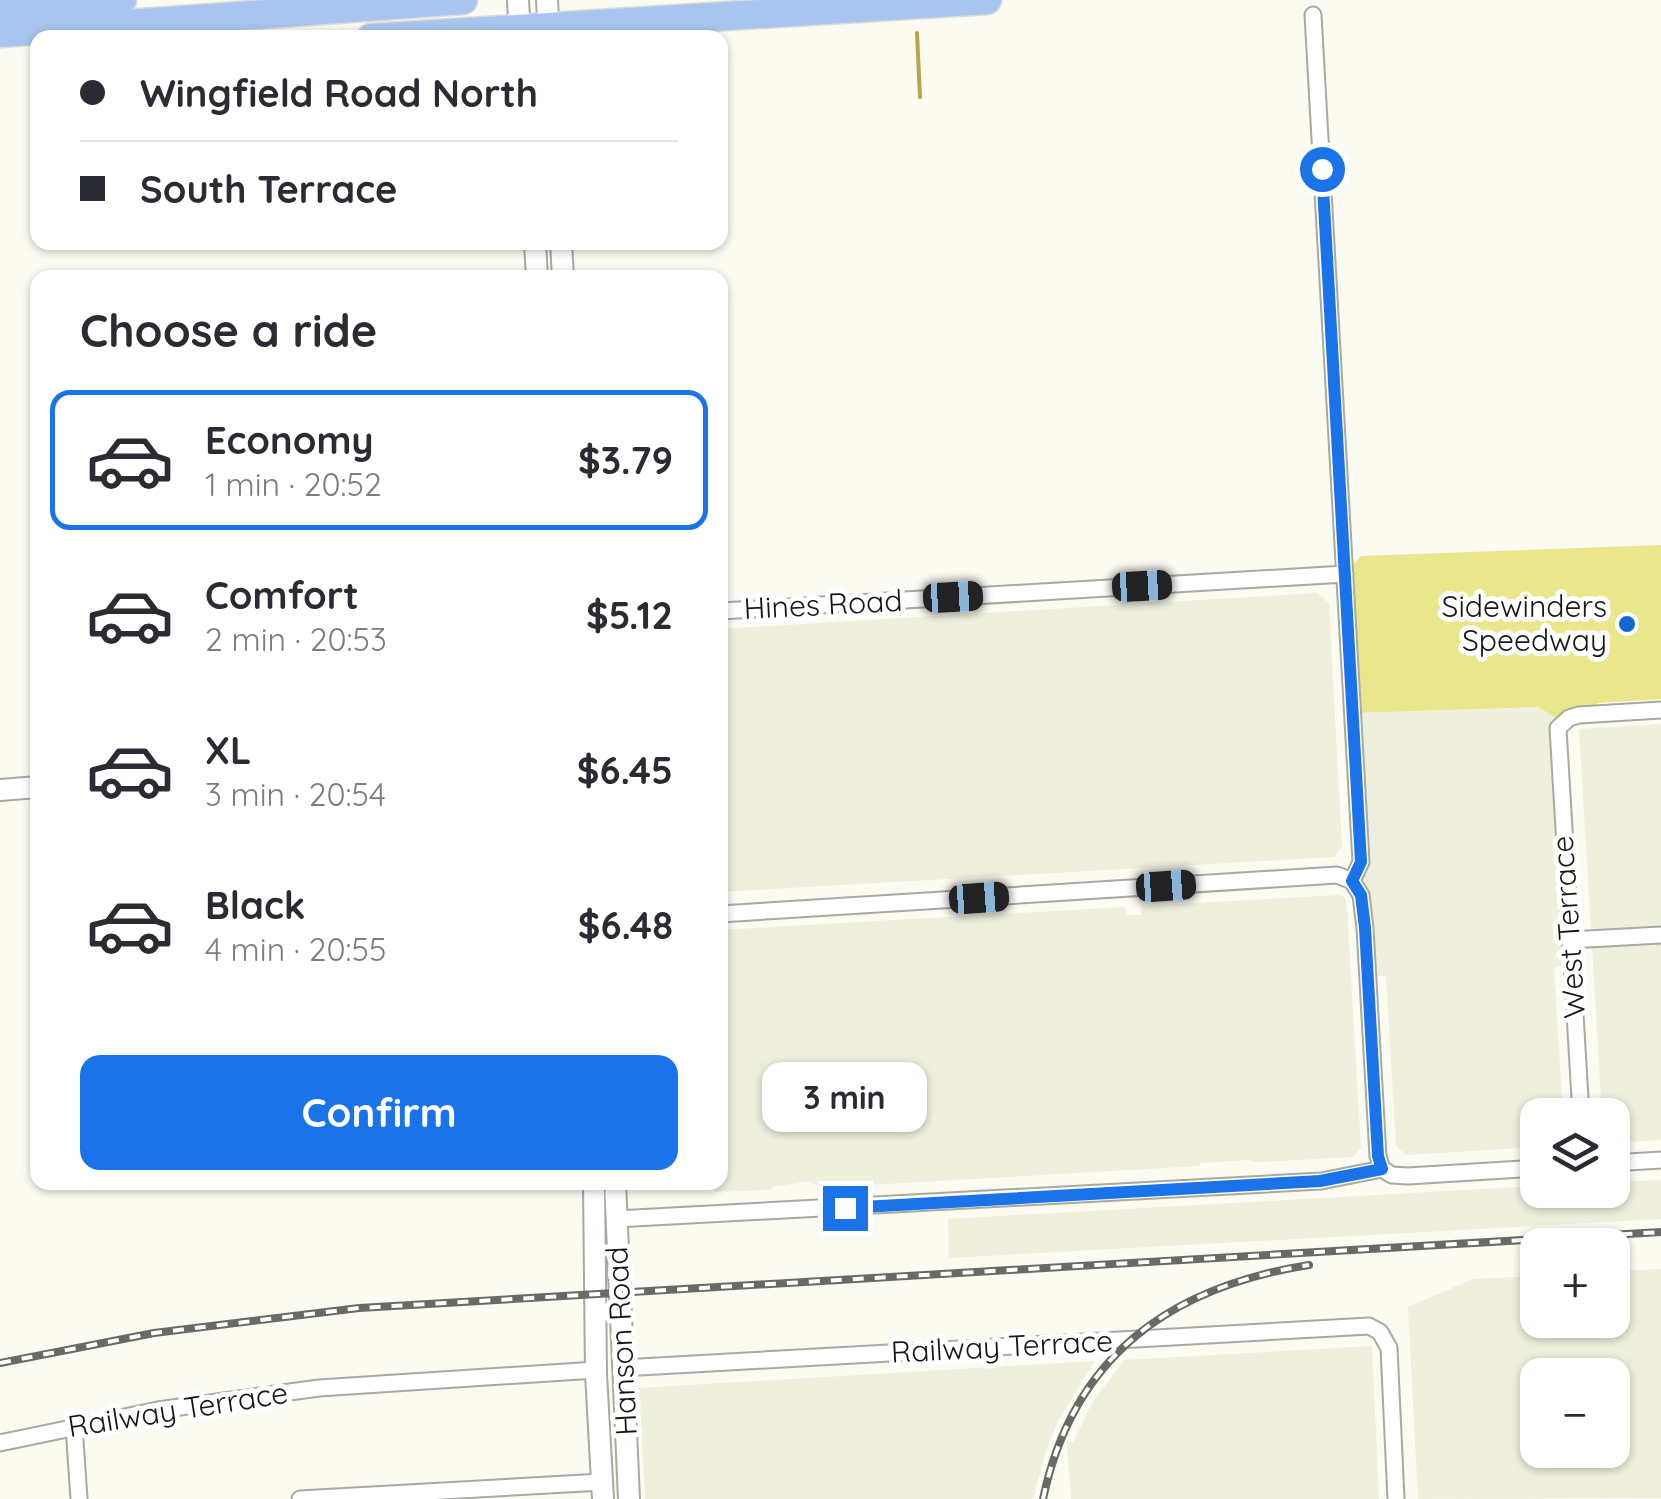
<!DOCTYPE html>
<meta charset="utf-8">
<style>
:root{--surface:#fff;--page:#f7f7f7;--text:#2b2b33;--muted:#7c7c81;--line:#e1e1e2;--accent:#1a73e8}
body{margin:0;font-family:Quicksand,sans-serif;background:var(--page);color:var(--text);height:100vh;display:flex;flex-direction:column;font-size:38px;white-space:nowrap}
*{box-sizing:border-box;margin:0}
p{font-size:32px;color:var(--muted)}
.icon{flex:none;width:55px;height:55px;fill:none;stroke:currentColor;stroke-width:2;stroke-linecap:round;stroke-linejoin:round}
.map{position:relative;flex:1;overflow:hidden}
.drawer{position:absolute;left:30px;top:270px;width:698px;height:920px;display:flex;flex-direction:column;background:var(--surface);border-radius:20px;box-shadow:0 2px 8px #0004}
.drawer>*{flex:none}
.banner{position:absolute;left:30px;top:30px;width:698px;height:220px;border-radius:20px;box-shadow:0 2px 8px #0004;display:grid;align-content:center;height:220px;padding:0 50px;background:var(--surface)}
.buttons{position:absolute;left:1520px;top:1098px;display:grid;gap:20px}
.buttons a{display:grid;place-items:center;width:110px;height:110px;border-radius:20px;background:var(--surface);box-shadow:0 2px 8px #0004;font-size:50px}
.end{position:absolute;width:45px;height:45px;margin:-22px;border:12px solid #1a73e8;background:#fff;box-shadow:0 0 0 5px #fff}
.from{border-radius:50%}
.bubble{position:absolute;height:70px;border-radius:20px;background:var(--surface);box-shadow:0 2px 8px #0004;font-size:32px;font-weight:700;line-height:70px;text-align:center}
.car{position:absolute;width:30px;height:60px;margin:-30px -15px;border-radius:12px;box-shadow:0 0 8px 2px #0007;background:linear-gradient(#222 24%,#8ab4d8 0 40%,#222 0 76%,#8ab4d8 0 86%,#222 0)}
.banner b{display:flex;align-items:center;gap:35px;height:95px;font-size:38px}
.banner b+b{border-top:2px solid var(--line)}
.banner i{width:25px;height:25px;background:var(--text)}
ul{padding:0;list-style:none}
li{display:flex;align-items:center;gap:30px;height:140px;margin:0 20px 15px;padding:0 30px;border:5px solid transparent;border-radius:20px}
li div{flex:1}
li b{display:block;font-size:38px}
li em{font-style:normal;font-weight:700}
li.current{border-color:var(--accent)}
li>.icon{width:90px;height:90px;stroke-width:1.5}
h2{padding:0 50px;font-size:45px;line-height:120px}
.button{display:flex;gap:20px;margin-top:auto;padding:20px 50px}
.button a{flex:1;height:115px;border-radius:20px;background:var(--accent);color:#fff;font-size:40px;font-weight:700;line-height:115px;text-align:center}
.map>svg:first-child{display:block}
</style>
<div class="map">
<svg width="1661" height="1499" viewBox="0 0 1661 1499">
<rect width="100%" height="100%" fill="#fbfbf1"/>
<path fill="#efefdd" fill-rule="evenodd" d="M1317 593 1329 603 1342 847 1334 857 720 892V629Z
M1538 707 1563 722 1572 965 1554 967 1563 1115H1538L1537 1147 1406 1155 1396 1146 1386 976H1368L1352 881 1361 862 1353 713Z
M1661 724V1140L1613 1143 1612 1115H1602L1579 729Z
M1340 895 1346 899 1347 909 1361 1148 1353 1157 1259 1162 1248 1160 1201 1163 1199 1166 886 1184 841 1186V1182L814 1184 810 1181 772 1187V1190L714 1192V1183L720 1182V930L1125 907 1127 915H1141V906Z
M1661 1180V1219L949 1258 948 1219 1537 1186 1538 1190H1612L1613 1182Z
M1661 1269V1498L1418 1499 1408 1307 1473 1279 1537 1276 1538 1320H1612L1613 1271ZM1612 1375V1450H1538V1375Z
M1372 1346 1379 1499H1071L1067 1442H1073L1092 1403 1124 1360Z
M1095 1361 1058 1421 1046 1450 1033 1499H645L639 1388Z"/>
<path fill="#e9e68c" d="M1661 545V699L1597 703V714L1563 722 1538 707 1353 713 1345 574 1361 556Z"/>
<g fill="none" stroke-linecap="round" stroke-linejoin="round">
<path stroke="#aeaa4c" stroke-width="4" d="M917 33 920 97"/>
<defs>
<path id="street" d="M1313 15 1361 862 1352 881 1361 895 1365 928 1378 1156 1382 1169
M720 611 1345 574
M720 914 1337 875 1352 881
M1570 940 1661 935
M1581 1115 1558 728 1569 718 1579 715 1661 710
M1612 1163 1661 1160
M616 1219 1321 1181 1382 1169 1392 1175 1408 1176 1538 1168
M622 1368 1369 1326 1380 1332 1389 1348 1396 1499
M74 1426 79 1499
M0 1443 158 1410 319 1388 596 1370
M300 1499 602 1482"/>
<path id="secondary" d="M518 0 520 38
M547 0 549 38
M535 242 537 278
M561 242 563 278
M0 790 38 787
M594 1182 596 1374 603 1499
M615 1182 629 1499"/>
<path id="highway" d="M0 8 122 0
M0 33 463 0
M371 38 987 0"/>
</defs>
<use href="#street" stroke="#a9a99f" stroke-width="19"/>
<use href="#secondary" stroke="#a9a99f" stroke-width="24"/>
<use href="#highway" stroke="#dadad9" stroke-width="31"/>
<use href="#street" stroke="#fff" stroke-width="15"/>
<use href="#secondary" stroke="#fff" stroke-width="20"/>
<use href="#highway" stroke="#a7c5ef" stroke-width="28"/>
<defs>
<path id="rail" d="M0 1363 154 1333 359 1308 1661 1232
M1043 1499C1073 1356 1170 1287 1309 1265"/>
</defs>
<use href="#rail" stroke="#6a6a64" stroke-width="8"/>
<use href="#rail" stroke="#fff" stroke-width="4" stroke-dasharray="11" stroke-linecap="butt"/>
</g>
<g fill="none" stroke-linecap="round" stroke-linejoin="round">
<path stroke="#1a73e8" stroke-width="12" d="M845 1208 1320 1181 1382 1169 1378 1156 1365 928 1361 895 1352 881 1361 862 1322 169"/>
</g>
<circle fill="#1368d2" stroke="#fff" stroke-width="4" cx="1627" cy="624" r="10"/>
<g text-anchor="middle" stroke-width="10" stroke-linejoin="round" paint-order="stroke">
<g font-size="30" fill="#161612" stroke="#fff">
<text transform="translate(823 605) rotate(-3)" y="10">Hines Road</text>
<text transform="translate(1569 927) rotate(-94)" y="10">West Terrace</text>
<text transform="translate(622 1341) rotate(-93)" y="10">Hanson Road</text>
<text transform="translate(1002 1347) rotate(-3)" y="10">Railway Terrace</text>
<text transform="translate(178 1410) rotate(-9)" y="10">Railway Terrace</text>
</g>
<g font-size="30" fill="#161612" stroke="#fff" text-anchor="end">
<text x="1607" y="617">Sidewinders<tspan x="1607" dy="34">Speedway</tspan></text>
</g>
</g>
</svg>
<div class="buttons">
<a><svg class="icon" aria-label="layers" viewBox="0 0 24 24"><path d="M12 4l9 5-9 5-9-5zM3 14l9 5 9-5"/></svg></a>
<a>+</a>
<a>−</a>
</div>
<i class="end from" style="left:1322px;top:169px"></i>
<i class="end" style="left:845px;top:1208px"></i>
<div class="bubble" style="left:762px;top:1062px;width:165px">3 min</div>
<i class="car" style="left:1142px;top:586px;rotate:87deg"></i>
<i class="car" style="left:953px;top:597px;rotate:87deg"></i>
<i class="car" style="left:1166px;top:886px;rotate:86deg"></i>
<i class="car" style="left:979px;top:898px;rotate:86deg"></i>
<div class="banner">
<b><i class="from"></i>Wingfield Road North</b>
<b><i></i>South Terrace</b>
</div>
<section class="drawer">
<h2>Choose a ride</h2>
<ul>
<li class="current"><svg class="icon" aria-label="car" viewBox="0 0 24 24"><path d="M5 17H2v-5l4-1 3-4h7l3 4 3 1v5h-3M9 17h6M6 11h13"/><circle cx="7" cy="17" r="2"/><circle cx="17" cy="17" r="2"/></svg><div><b>Economy</b><p>1 min · 20:52</p></div><em>$3.79</em></li>
<li><svg class="icon" aria-label="car" viewBox="0 0 24 24"><path d="M5 17H2v-5l4-1 3-4h7l3 4 3 1v5h-3M9 17h6M6 11h13"/><circle cx="7" cy="17" r="2"/><circle cx="17" cy="17" r="2"/></svg><div><b>Comfort</b><p>2 min · 20:53</p></div><em>$5.12</em></li>
<li><svg class="icon" aria-label="car" viewBox="0 0 24 24"><path d="M5 17H2v-5l4-1 3-4h7l3 4 3 1v5h-3M9 17h6M6 11h13"/><circle cx="7" cy="17" r="2"/><circle cx="17" cy="17" r="2"/></svg><div><b>XL</b><p>3 min · 20:54</p></div><em>$6.45</em></li>
<li><svg class="icon" aria-label="car" viewBox="0 0 24 24"><path d="M5 17H2v-5l4-1 3-4h7l3 4 3 1v5h-3M9 17h6M6 11h13"/><circle cx="7" cy="17" r="2"/><circle cx="17" cy="17" r="2"/></svg><div><b>Black</b><p>4 min · 20:55</p></div><em>$6.48</em></li>
</ul>
<div class="button"><a>Confirm</a></div>
</section>
</div>
